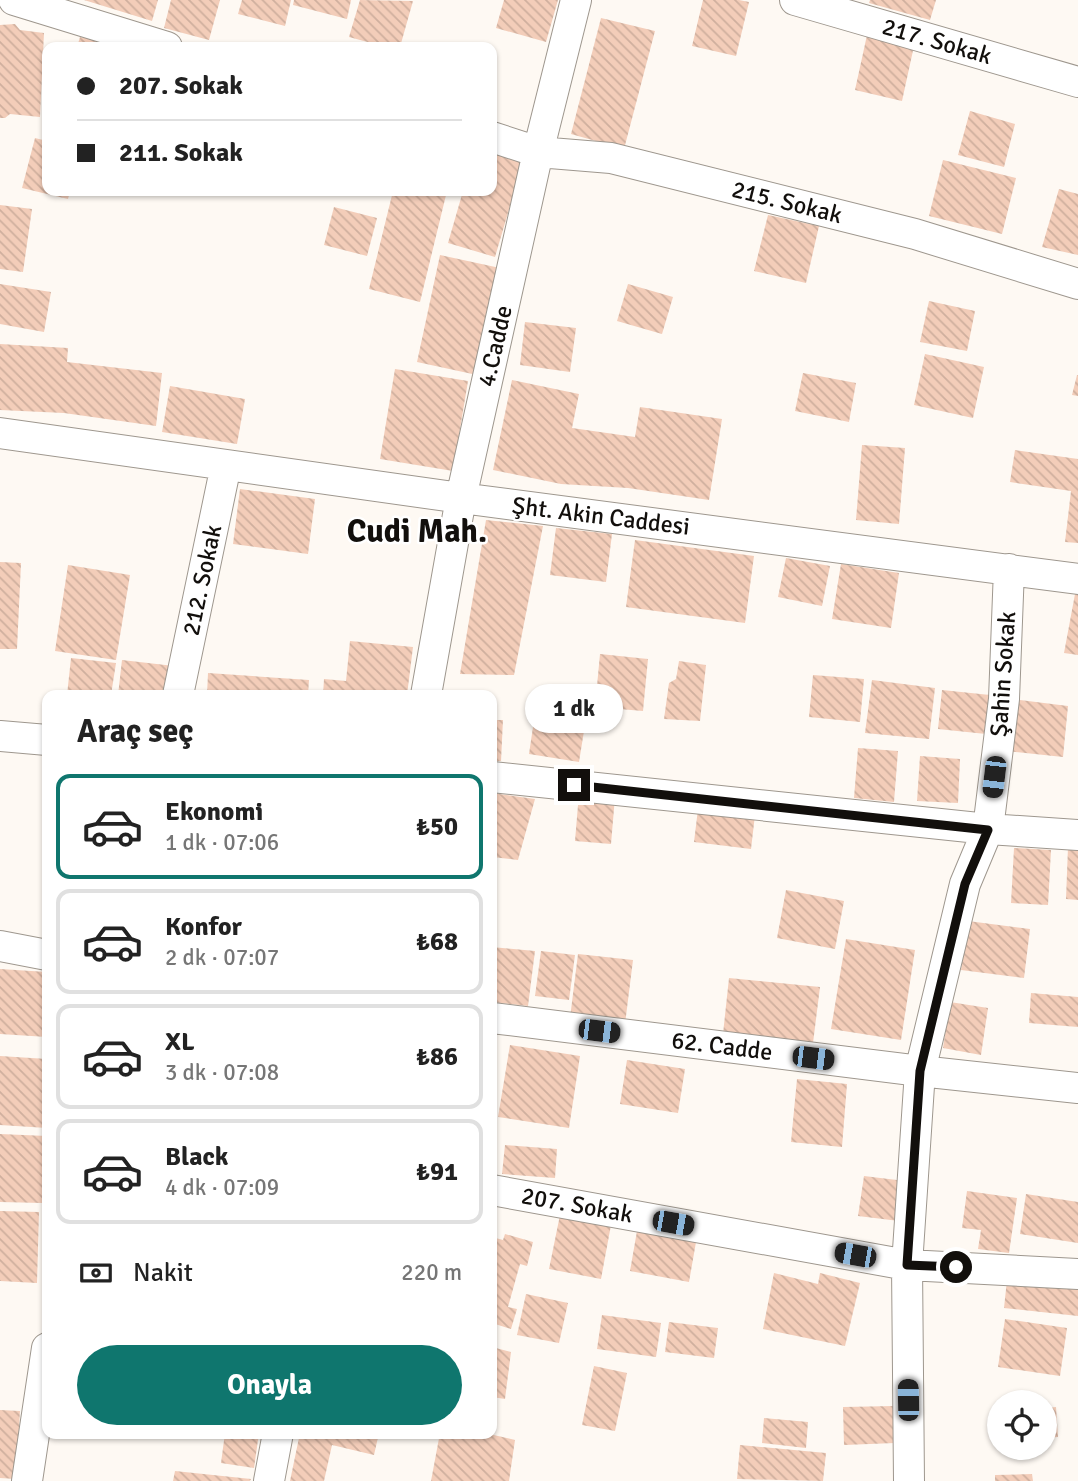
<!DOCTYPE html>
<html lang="tr">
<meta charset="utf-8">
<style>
:root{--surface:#fff;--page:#f6f6f6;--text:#222;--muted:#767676;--line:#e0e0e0;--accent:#0f766e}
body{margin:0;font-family:Signika,sans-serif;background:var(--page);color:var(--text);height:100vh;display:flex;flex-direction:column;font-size:26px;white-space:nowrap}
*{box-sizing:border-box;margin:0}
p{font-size:23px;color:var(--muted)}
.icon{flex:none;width:38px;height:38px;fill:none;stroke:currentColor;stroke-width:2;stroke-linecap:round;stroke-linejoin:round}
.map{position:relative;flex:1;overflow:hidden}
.side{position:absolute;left:42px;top:690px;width:455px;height:749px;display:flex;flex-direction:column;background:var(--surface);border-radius:14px;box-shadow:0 2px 5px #0004}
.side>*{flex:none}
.top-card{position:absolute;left:42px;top:42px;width:455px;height:154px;border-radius:14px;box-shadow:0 2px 5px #0004;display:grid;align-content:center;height:154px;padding:0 35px;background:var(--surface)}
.buttons{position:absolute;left:987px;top:1390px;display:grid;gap:14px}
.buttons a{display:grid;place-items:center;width:70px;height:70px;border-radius:50%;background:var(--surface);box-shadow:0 2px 5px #0004;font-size:35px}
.end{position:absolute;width:32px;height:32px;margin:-16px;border:9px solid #120f0c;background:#fff;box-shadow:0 0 0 4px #fff}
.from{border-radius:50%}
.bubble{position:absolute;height:49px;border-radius:24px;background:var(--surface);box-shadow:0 2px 5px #0004;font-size:23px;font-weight:800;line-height:49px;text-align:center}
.car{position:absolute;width:21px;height:42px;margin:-21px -10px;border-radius:9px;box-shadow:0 0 5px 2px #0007;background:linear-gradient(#222 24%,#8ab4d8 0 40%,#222 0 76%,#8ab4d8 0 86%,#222 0)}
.top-card b{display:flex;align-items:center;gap:24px;height:66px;font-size:26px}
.top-card b+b{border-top:2px solid var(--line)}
.top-card i{width:18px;height:18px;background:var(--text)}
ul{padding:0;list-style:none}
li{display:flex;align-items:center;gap:21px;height:105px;margin:0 14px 10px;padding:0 21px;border:4px solid var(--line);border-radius:14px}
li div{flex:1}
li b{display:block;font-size:26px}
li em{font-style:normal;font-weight:800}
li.active{border-color:var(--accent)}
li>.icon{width:63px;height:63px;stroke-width:1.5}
h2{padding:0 35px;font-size:32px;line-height:84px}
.pay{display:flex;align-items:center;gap:18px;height:77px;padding:0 35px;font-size:26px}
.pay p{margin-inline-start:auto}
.primary-button{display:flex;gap:14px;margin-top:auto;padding:14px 35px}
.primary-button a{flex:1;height:80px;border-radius:42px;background:var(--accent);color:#fff;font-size:28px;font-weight:800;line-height:80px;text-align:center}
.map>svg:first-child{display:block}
</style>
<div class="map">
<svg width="1078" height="1481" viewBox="0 0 1078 1481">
<defs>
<pattern id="building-back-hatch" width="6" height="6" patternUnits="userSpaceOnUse" patternTransform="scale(1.75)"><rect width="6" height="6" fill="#f3cdb9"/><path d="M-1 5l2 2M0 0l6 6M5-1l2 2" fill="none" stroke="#cfaf9e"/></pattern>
</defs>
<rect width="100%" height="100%" fill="#fef9f3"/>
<path fill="url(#building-back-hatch)" d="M84 0H158L152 21Z
M171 0H220L209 40 164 28Z
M242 0H291L285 26 238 14Z
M294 0H351L347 19 293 5Z
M360 0 413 1 400 47H386L349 37Z
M504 0H558L546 42 496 28Z
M703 0H739L749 2 736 56 692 46Z
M870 0H936L930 20 869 3Z
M601 18 655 31 624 149 571 134Z
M15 24 20 30 44 33 40 117 10 114 5 118H0V25Z
M867 35 914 46 902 101 855 90Z
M80 37 127 46 126 47H77Z
M970 111 1015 124 1004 167 958 155Z
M35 138 47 141V191H70L68 199 22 188Z
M492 146 525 155 495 257 448 243 463 191H492Z
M943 160 1016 178 1002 234 929 216Z
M1059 189 1078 194V255L1042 247Z
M393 191H447L420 302 369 289Z
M0 205 32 209 23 272 0 269Z
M334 207 377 218 367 256 324 245Z
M768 215 819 226 806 283 754 271Z
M440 255 500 268 477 375 417 362Z
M0 284 51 292 44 332 0 324Z
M628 284 673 297 662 334 617 321Z
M929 301 975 311 967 351 920 342Z
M525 322 576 328 570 372 520 365Z
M0 344 68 348 67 362 162 373 156 426 64 413 0 410Z
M925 354 984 367 973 418 914 405Z
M395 369 468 381 453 471 380 459Z
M803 373 856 383 849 422 795 411Z
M1077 375H1078V396L1072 395Z
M512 380 579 394 572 428 635 437 640 407 722 419 709 500 628 488 561 484 493 470Z
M170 386 245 399 237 444 162 432Z
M862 445 905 448 899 524 856 520Z
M1015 450 1078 459V543L1065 542 1071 491 1010 482Z
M240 489 315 499 308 554 233 544Z
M486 520 543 526 514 675 460 674Z
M556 528 612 534 606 582 550 575Z
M635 540 754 556 745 623 626 607Z
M786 558 830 566 822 606 778 597Z
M0 562 21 563 17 649H0Z
M841 564 899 573 891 628 832 619Z
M68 565 130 575 116 660 55 651Z
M1075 594H1078V655L1064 653Z
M350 641 413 647 407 695H323L324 679 346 681Z
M600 654 648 659 643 711 595 707Z
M71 658 116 663 111 695H67Z
M122 660 174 666 170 695H118Z
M679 661 706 665 700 721 664 719 669 683 676 679Z
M208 673 309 680 308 695H207Z
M813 675 864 679 860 722 809 717Z
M872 680 935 688 929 739 865 733Z
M942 690 990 695 986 734 938 729Z
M538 693 589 700 579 762 529 754Z
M1012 699 1068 706 1063 757 1006 751Z
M492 720H503L501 761H492Z
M858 748 898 751 894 802 854 798Z
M920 756 960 759 958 803 917 801Z
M492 793 535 799 518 860 492 857Z
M579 793 615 797 611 844 575 841Z
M698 809 755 815 751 849 694 842Z
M1068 847H1078V900L1066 899Z
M1014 848 1051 850 1048 905 1011 903Z
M786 890 844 901 835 949 777 938Z
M968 921 1030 929 1024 978 961 970Z
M846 939 915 950 901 1040 831 1029Z
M492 947 535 951 528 1006 492 1002Z
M541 951 575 955 569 1000 535 996Z
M578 954 633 960 625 1024 570 1018Z
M0 969 47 972V1037L0 1034Z
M729 978 820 987 813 1043 723 1034Z
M1031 993 1078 997V1027L1029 1023Z
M950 1002 988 1008 981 1055 943 1048Z
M510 1045 580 1056 569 1128 498 1117Z
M0 1056 47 1059V1128L0 1125Z
M627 1060 685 1069 678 1113 620 1104Z
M797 1079 847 1084 842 1147 791 1142Z
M0 1134 47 1136V1178L42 1186V1203L0 1202Z
M505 1145 557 1149 555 1178 502 1174Z
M864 1176 905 1181 899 1221 858 1216Z
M967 1191 1017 1198 1009 1253 978 1249 981 1230 962 1228Z
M1026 1194 1078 1202V1243L1020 1234Z
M0 1211 39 1212 37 1283 0 1281Z
M560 1215 611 1225 601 1279 549 1269Z
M637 1231 696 1242 689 1282 630 1271Z
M505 1234 533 1242 527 1266 520 1264 508 1307 517 1309 511 1329 492 1323V1237L503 1240Z
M774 1273 818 1284 820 1273 860 1283 845 1346 763 1329Z
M1007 1280 1078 1288V1316L1004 1308Z
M526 1294 568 1303 559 1343 517 1335Z
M602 1315 661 1323 656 1357 597 1349Z
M1005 1319 1067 1328 1060 1376 998 1367Z
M669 1322 718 1328 714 1358 665 1352Z
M492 1347 511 1352 505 1399 492 1397Z
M594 1366 627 1373 615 1431 582 1425Z
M894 1406 895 1443 844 1445 843 1407Z
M1056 1407 1058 1437 1045 1438V1408Z
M0 1410 20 1411 16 1479 0 1478Z
M995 1412H999V1443H997Z
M764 1418 808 1422 806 1448 762 1443Z
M225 1433H259L254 1468 221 1463Z
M300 1433H379L374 1455 332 1445 324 1481H290Z
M440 1433H485L515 1440 509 1481H431Z
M740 1445 826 1453 823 1481 737 1479Z
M175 1471 251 1479 250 1481H173Z
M1032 1474 1033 1481H995V1475Z"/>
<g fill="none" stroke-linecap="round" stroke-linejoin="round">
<defs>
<path id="minor" d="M14 0 167 47
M795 0 1078 82
M492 137 538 152 611 158 915 234 1078 284
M0 433 461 498 1078 579
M178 695 226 465
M426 695 461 498 538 152 576 0
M0 736 47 740
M492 777 988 829 1078 835
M0 946 47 955
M492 1018 920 1071 1078 1088
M492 1190 907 1265 1078 1274
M27 1481 47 1348
M269 1481 278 1433
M909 1481 907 1265 920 1071 965 884 988 829 1004 699 1009 569"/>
</defs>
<use href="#minor" stroke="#9e978e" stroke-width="32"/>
<use href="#minor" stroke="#fff" stroke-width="30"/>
</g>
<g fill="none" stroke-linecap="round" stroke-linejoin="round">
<path stroke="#120f0c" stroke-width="9" d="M574 785 988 830 965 884 920 1071 907 1265 956 1267"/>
</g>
<g text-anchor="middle" stroke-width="5" stroke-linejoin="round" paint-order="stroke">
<g font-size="24" fill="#120f0c" stroke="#fff">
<text transform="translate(937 41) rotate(16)" y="8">217. Sokak</text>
<text transform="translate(787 202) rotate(14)" y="8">215. Sokak</text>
<text transform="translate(495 346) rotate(-77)" y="8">4.Cadde</text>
<text transform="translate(601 516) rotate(7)" y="8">Şht. Akin Caddesi</text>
<text transform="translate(202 580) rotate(-78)" y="8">212. Sokak</text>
<text transform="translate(1003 674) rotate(-86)" y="8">Şahin Sokak</text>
<text transform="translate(722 1046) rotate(7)" y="8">62. Cadde</text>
<text transform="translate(577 1205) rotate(10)" y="8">207. Sokak</text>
</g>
<g font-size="32" font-weight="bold" fill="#120f0c" stroke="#fff">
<text x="417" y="542">Cudi Mah.</text>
</g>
</g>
</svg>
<div class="buttons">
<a><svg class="icon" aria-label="locate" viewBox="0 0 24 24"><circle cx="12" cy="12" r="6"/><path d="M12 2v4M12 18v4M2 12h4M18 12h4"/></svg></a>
</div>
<i class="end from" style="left:956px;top:1267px"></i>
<i class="end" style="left:574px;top:785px"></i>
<div class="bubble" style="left:525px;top:684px;width:98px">1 dk</div>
<i class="car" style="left:994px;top:777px;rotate:187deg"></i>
<i class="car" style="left:599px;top:1031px;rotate:97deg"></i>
<i class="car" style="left:813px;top:1058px;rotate:97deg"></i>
<i class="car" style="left:673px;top:1223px;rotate:100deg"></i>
<i class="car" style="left:855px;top:1255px;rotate:280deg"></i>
<i class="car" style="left:908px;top:1400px;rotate:359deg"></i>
<div class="top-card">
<b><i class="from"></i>207. Sokak</b>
<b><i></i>211. Sokak</b>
</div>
<section class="side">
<h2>Araç seç</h2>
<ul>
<li class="active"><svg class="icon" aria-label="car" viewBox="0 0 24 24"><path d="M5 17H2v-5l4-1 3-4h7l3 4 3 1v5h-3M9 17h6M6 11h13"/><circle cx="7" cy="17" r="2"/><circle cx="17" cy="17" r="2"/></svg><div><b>Ekonomi</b><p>1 dk · 07:06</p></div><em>₺50</em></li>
<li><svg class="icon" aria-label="car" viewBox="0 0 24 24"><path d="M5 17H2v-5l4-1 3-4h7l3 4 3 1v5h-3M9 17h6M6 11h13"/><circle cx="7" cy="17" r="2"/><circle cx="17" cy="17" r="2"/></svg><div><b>Konfor</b><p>2 dk · 07:07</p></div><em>₺68</em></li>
<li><svg class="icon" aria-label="car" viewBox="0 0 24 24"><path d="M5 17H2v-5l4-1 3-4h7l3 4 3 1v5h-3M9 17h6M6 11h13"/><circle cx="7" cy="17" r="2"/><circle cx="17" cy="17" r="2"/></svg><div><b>XL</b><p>3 dk · 07:08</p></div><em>₺86</em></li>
<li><svg class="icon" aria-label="car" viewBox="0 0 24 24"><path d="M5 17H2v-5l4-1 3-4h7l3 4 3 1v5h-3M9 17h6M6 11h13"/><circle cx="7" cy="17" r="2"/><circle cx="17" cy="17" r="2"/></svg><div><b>Black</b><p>4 dk · 07:09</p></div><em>₺91</em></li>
</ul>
<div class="pay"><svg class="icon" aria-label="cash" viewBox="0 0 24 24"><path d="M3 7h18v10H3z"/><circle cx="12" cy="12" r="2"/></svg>Nakit<p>220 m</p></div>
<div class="primary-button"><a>Onayla</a></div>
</section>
</div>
